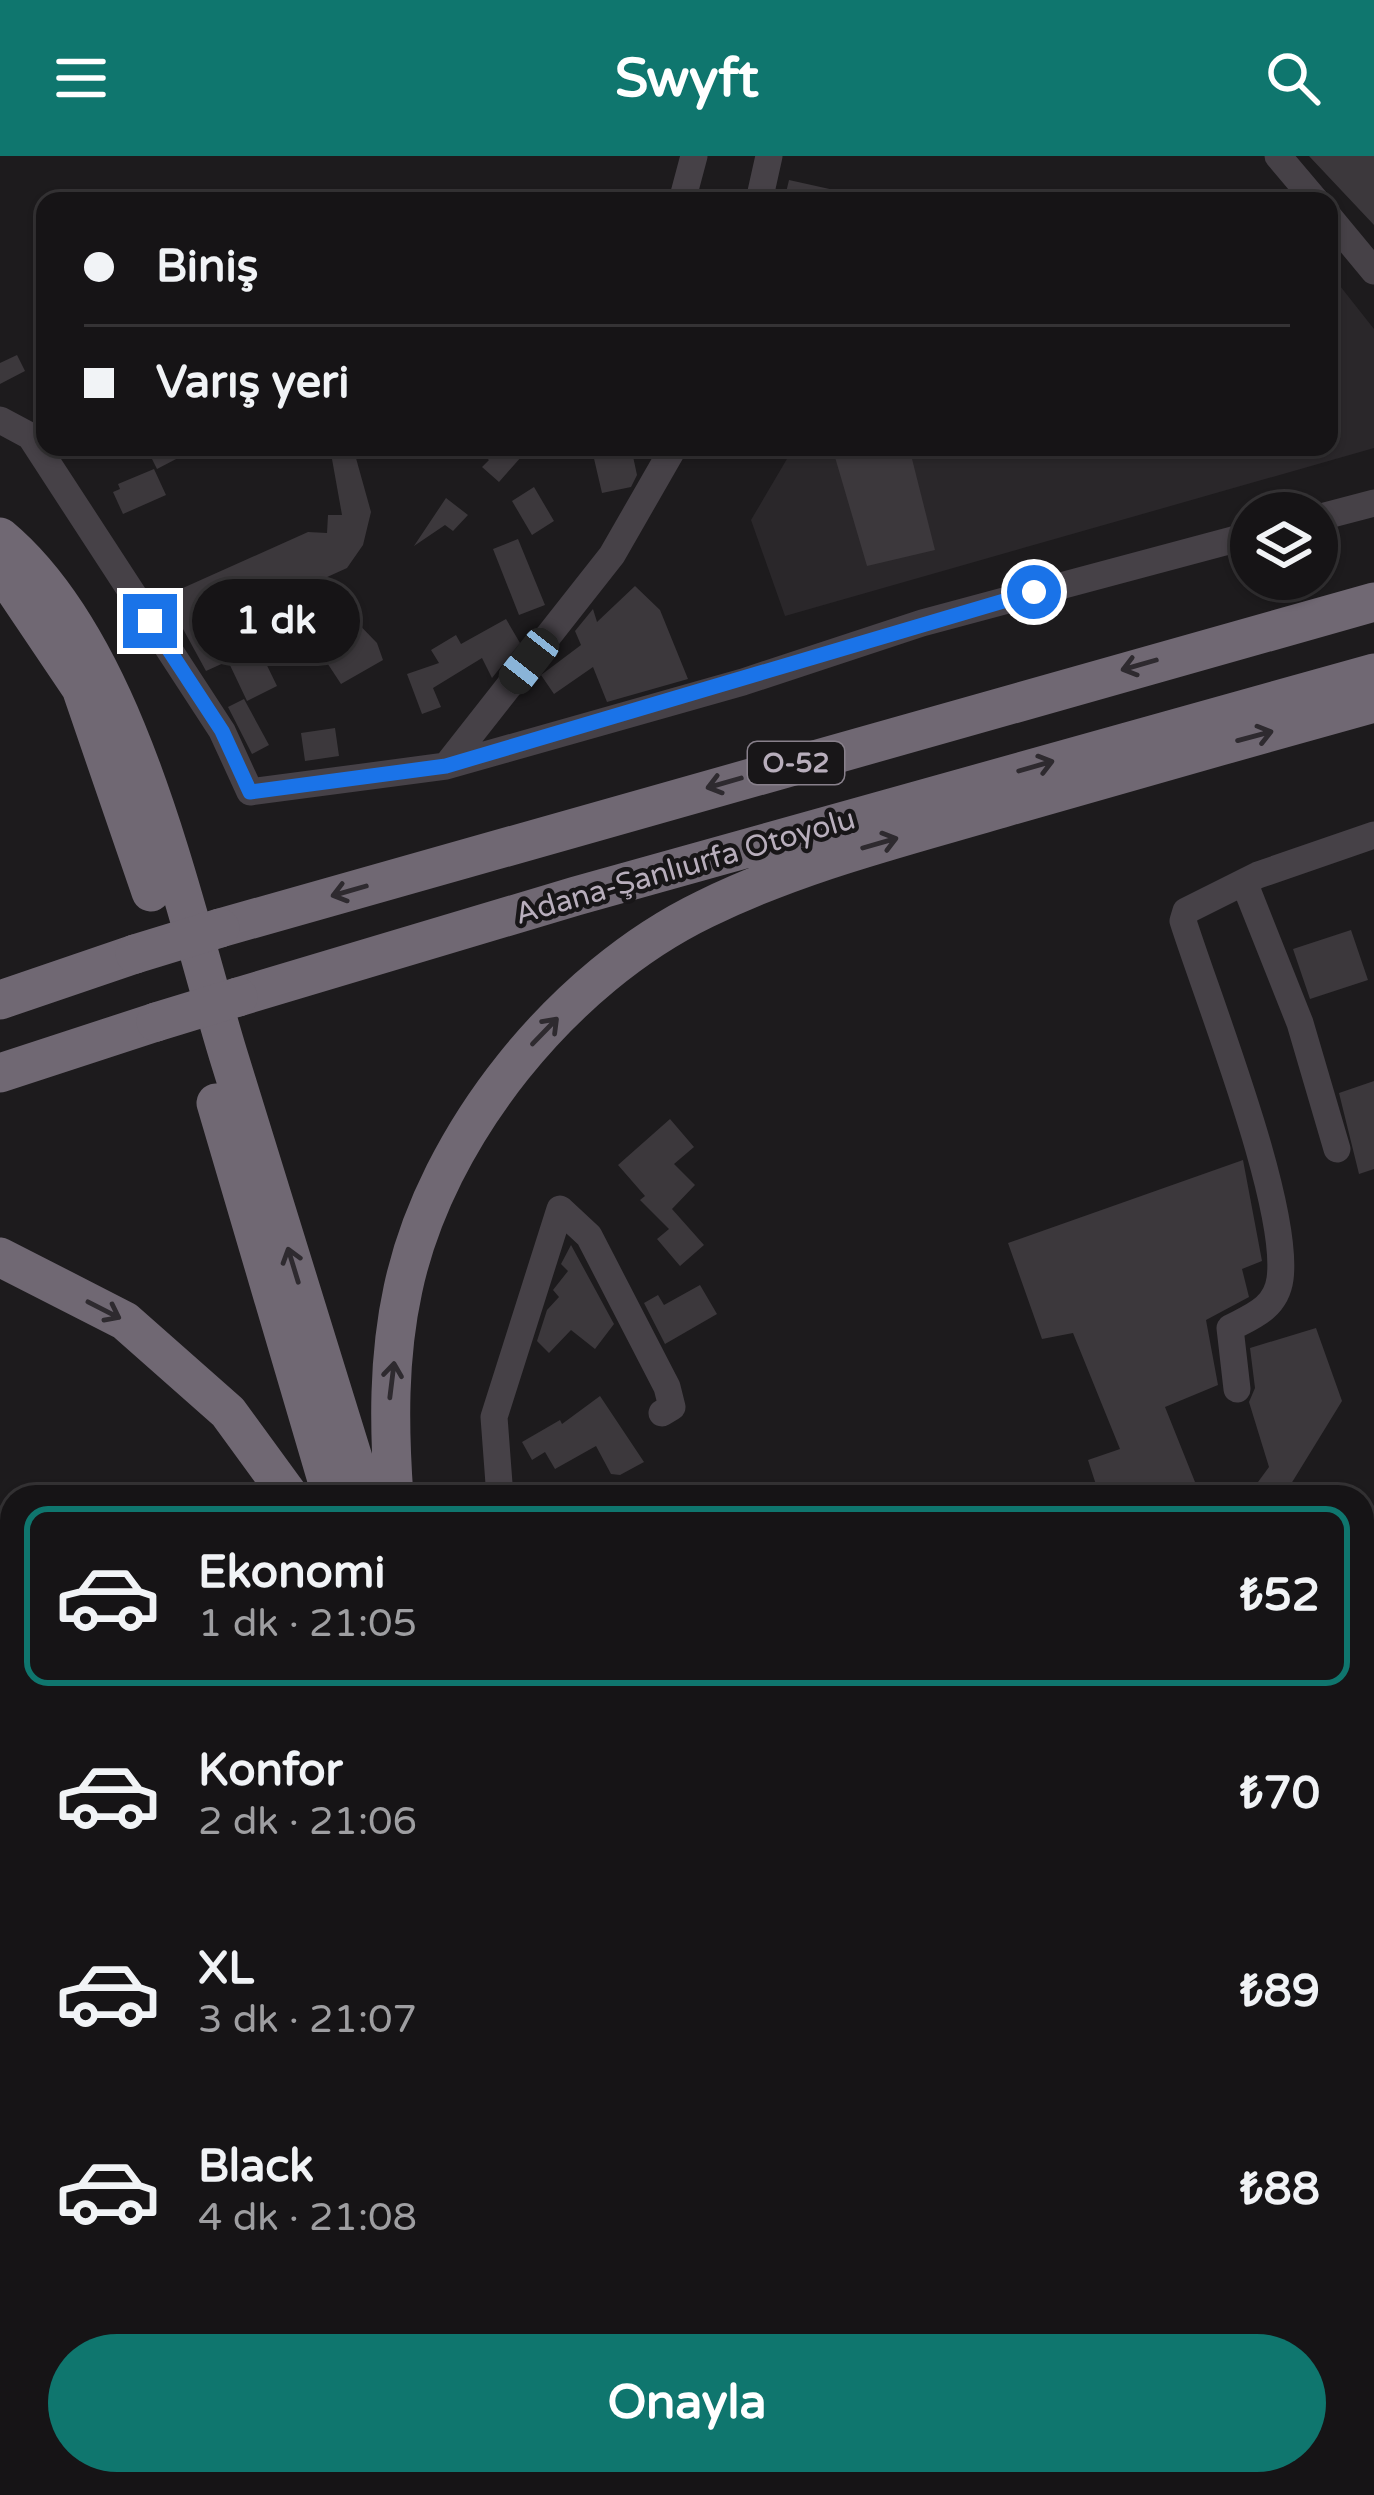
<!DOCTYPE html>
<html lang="tr">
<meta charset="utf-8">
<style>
:root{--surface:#161416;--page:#232123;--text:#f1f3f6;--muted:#9e9ea1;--line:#353335;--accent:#0f766e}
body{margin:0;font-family:"Varela Round",sans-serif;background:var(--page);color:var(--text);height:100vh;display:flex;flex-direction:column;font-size:45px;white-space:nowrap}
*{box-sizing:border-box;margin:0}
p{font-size:39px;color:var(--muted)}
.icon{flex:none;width:66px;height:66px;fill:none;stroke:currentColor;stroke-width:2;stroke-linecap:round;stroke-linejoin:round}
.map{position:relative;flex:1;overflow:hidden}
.side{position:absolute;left:0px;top:1329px;width:1374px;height:1011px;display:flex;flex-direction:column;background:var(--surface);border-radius:36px 36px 0 0;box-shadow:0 3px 9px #0004,0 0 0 3px var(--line)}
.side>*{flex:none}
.hud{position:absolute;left:36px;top:36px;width:1302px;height:264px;border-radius:24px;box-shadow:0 3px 9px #0004,0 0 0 3px var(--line);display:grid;align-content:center;height:264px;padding:0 48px;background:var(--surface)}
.controls{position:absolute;left:1230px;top:336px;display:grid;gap:24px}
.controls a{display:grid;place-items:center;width:108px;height:108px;border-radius:50%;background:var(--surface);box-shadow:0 3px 9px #0004,0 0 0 3px var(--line);font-size:60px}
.end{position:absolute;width:54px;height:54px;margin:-27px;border:15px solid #1a73e8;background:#fff;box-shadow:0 0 0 6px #fff}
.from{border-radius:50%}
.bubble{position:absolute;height:84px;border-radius:42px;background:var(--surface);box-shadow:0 3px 9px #0004,0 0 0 3px var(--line);font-size:39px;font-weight:700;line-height:84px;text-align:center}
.car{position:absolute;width:36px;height:72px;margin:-36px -18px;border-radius:15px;box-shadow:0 0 9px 3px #0007;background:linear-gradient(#222 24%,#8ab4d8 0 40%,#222 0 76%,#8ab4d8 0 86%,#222 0)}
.hud b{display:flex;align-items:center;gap:42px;height:114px;font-size:45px}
.hud b+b{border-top:3px solid var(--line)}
.hud i{width:30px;height:30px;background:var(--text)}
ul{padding:21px 0 0;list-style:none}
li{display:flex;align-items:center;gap:36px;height:180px;margin:0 24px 18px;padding:0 24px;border:6px solid transparent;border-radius:24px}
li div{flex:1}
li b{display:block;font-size:45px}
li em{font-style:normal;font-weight:700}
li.active{border-color:var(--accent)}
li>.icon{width:108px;height:108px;stroke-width:1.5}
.button{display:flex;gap:24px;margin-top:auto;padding:24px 48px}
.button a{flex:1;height:138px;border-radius:72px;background:var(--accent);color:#fff;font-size:48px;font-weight:700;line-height:138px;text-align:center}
header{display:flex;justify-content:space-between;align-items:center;height:156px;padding:0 48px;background:var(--accent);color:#fff;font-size:54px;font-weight:700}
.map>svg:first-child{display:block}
</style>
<header><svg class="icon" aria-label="menu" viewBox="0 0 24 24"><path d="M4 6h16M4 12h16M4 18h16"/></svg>Swyft<svg class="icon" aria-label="search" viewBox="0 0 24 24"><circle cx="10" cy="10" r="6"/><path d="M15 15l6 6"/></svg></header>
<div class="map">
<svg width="1374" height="2339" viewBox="0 0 1374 2339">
<rect width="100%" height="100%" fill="#1d1b1d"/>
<path fill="#2a272a" d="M1329 116 1374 173V292L785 460 751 364 794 291H1329Z"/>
<path fill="#3c383c" d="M1309 0H1374V69Z
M789 24 852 38 851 45H784Z
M17 199 25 215 0 228V207Z
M146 291H199L157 313Z
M473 291H530L499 326 482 311 489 304Z
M631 291 637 319 631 331 602 337 592 294Z
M832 291H909L935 394 867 410Z
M354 295 371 356 363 389 347 412 261 451 285 505 258 491 277 530 247 545 228 505 206 515 165 440 308 376 327 377 328 359H342L332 303Z
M154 313 166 339 123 358 113 336 120 333 118 328Z
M534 331 554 365 532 379 512 345Z
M446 342 468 359 453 375 445 369 414 390Z
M518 383 545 449 519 459 493 393Z
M635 430 660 454 688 523 607 546 593 511 554 538 541 519 581 489 575 475 593 453 597 466Z
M345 454 377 487 383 504 341 528 316 490Z
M506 463 520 487 492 522 482 502 433 532 441 551 422 558 407 518 439 507 431 494 456 479 461 488Z
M244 543 269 589 252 598 228 551Z
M335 572 339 600 305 605 301 577Z
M1351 774 1368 824 1310 843 1293 793Z
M1374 925V1013L1359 1018 1339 937Z
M670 963 694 991 674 1008 695 1029 672 1053 704 1089 680 1110 657 1083 669 1073 640 1044 645 1040 618 1009Z
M1243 1004 1262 1105 1242 1113 1249 1141 1206 1164 1218 1229 1165 1251 1201 1341H1100L1088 1304 1120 1293 1073 1177 1042 1183 1008 1087Z
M571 1089 614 1168 595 1193 571 1174 549 1197 537 1185 547 1154 559 1141 553 1134 568 1115 561 1108Z
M700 1129 717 1158 665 1188 644 1147 658 1139 664 1149Z
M1316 1172 1342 1245 1283 1341H1247L1269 1311 1249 1246 1255 1232 1250 1192Z
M600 1240 644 1306 620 1319 611 1318 596 1290 555 1313 545 1296 532 1304 522 1286 560 1264 562 1268Z"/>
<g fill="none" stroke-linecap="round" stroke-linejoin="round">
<path stroke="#464147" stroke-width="27" d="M1278 0 1316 45
M682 45 694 0
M759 45 769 0
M1329 61 1374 115
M0 264 30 280 222 575 250 636 446 610 743 526 922 467 1251 379
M1317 362 1374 347
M446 610 612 399 674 291
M1244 726 1300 867 1337 993
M1237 1233 1230 1172C1253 1160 1276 1152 1280 1123 1290 1049 1208 844 1183 765L1186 755 1258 719 1374 679
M500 1341 494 1261 560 1053 589 1080 667 1231 672 1251 662 1257
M0 1793 12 1786
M1362 2000 1374 1994
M171 2328 176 2339"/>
<path stroke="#706873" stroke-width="39" d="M0 381C129 489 180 740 228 898 274 1045 319 1193 365 1341
M0 412 81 532 151 736
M220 772 1374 446
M238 841 576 740 1374 517
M0 844 135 798
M0 917 156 866
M216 947 332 1341
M0 1101 125 1165 228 1256 290 1341
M394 1341C389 1271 388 1202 403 1133 436 978 564 821 705 753 801 706 904 681 1006 651 1129 616 1251 581 1374 547
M633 2328 637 2339
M675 2328 679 2339"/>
<path stroke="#706873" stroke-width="39" d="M135 798 220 772
M156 866 238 841"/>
</g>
<defs><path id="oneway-shaft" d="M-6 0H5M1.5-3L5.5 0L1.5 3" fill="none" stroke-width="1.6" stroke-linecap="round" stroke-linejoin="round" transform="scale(3)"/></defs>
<g stroke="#2e2a2f">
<use href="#oneway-shaft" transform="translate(1139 509) rotate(164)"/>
<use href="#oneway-shaft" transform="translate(1255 580) rotate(-15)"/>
<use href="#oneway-shaft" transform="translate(1036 610) rotate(-16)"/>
<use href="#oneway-shaft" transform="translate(724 627) rotate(164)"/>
<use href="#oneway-shaft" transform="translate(880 687) rotate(-16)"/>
<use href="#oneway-shaft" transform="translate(349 735) rotate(164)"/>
<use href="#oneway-shaft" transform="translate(545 875) rotate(-46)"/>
<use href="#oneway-shaft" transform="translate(293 1109) rotate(-107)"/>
<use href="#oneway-shaft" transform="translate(104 1154) rotate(27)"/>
<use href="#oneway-shaft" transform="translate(392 1224) rotate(-83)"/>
</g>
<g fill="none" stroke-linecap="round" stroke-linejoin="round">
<path stroke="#1a73e8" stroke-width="15" d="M150 465 222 575 250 636 446 610 1034 436"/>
</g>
<g text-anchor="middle" stroke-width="9" stroke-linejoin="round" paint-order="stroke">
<rect fill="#181618" stroke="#88808b" stroke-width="3" x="748" y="586" width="96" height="42" rx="9"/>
<g font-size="27" font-weight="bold" fill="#b8aebc">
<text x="796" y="616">O-52</text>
</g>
<g font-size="30" fill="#b8aebc" stroke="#181618">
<text transform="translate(685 710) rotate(-16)" y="10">Adana-Şanlıurfa Otoyolu</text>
</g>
</g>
</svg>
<div class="controls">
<a><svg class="icon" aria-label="layers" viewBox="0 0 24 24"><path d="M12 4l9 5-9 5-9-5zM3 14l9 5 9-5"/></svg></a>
</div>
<i class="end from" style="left:1034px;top:436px"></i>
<i class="end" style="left:150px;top:465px"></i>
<div class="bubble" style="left:192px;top:423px;width:168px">1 dk</div>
<i class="car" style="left:529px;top:505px;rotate:218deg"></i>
<div class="hud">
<b><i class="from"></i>Biniş</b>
<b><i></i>Varış yeri</b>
</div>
<section class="side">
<ul>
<li class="active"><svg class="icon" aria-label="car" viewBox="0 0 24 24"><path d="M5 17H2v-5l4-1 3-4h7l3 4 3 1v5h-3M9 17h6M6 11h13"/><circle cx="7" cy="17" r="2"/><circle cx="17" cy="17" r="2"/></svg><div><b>Ekonomi</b><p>1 dk · 21:05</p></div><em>₺52</em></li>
<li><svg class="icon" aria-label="car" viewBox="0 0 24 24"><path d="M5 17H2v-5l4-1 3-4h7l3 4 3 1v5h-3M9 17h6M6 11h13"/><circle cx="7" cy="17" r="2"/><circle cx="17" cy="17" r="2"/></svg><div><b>Konfor</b><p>2 dk · 21:06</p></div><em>₺70</em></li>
<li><svg class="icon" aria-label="car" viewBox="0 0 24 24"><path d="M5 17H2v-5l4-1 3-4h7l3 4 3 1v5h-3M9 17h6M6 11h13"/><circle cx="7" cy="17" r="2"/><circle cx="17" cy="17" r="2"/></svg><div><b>XL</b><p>3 dk · 21:07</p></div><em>₺89</em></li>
<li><svg class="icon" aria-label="car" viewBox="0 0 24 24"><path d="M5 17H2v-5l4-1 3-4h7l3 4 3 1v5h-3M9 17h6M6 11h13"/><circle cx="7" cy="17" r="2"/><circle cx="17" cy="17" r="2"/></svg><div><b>Black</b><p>4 dk · 21:08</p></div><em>₺88</em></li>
</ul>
<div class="button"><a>Onayla</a></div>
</section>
</div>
